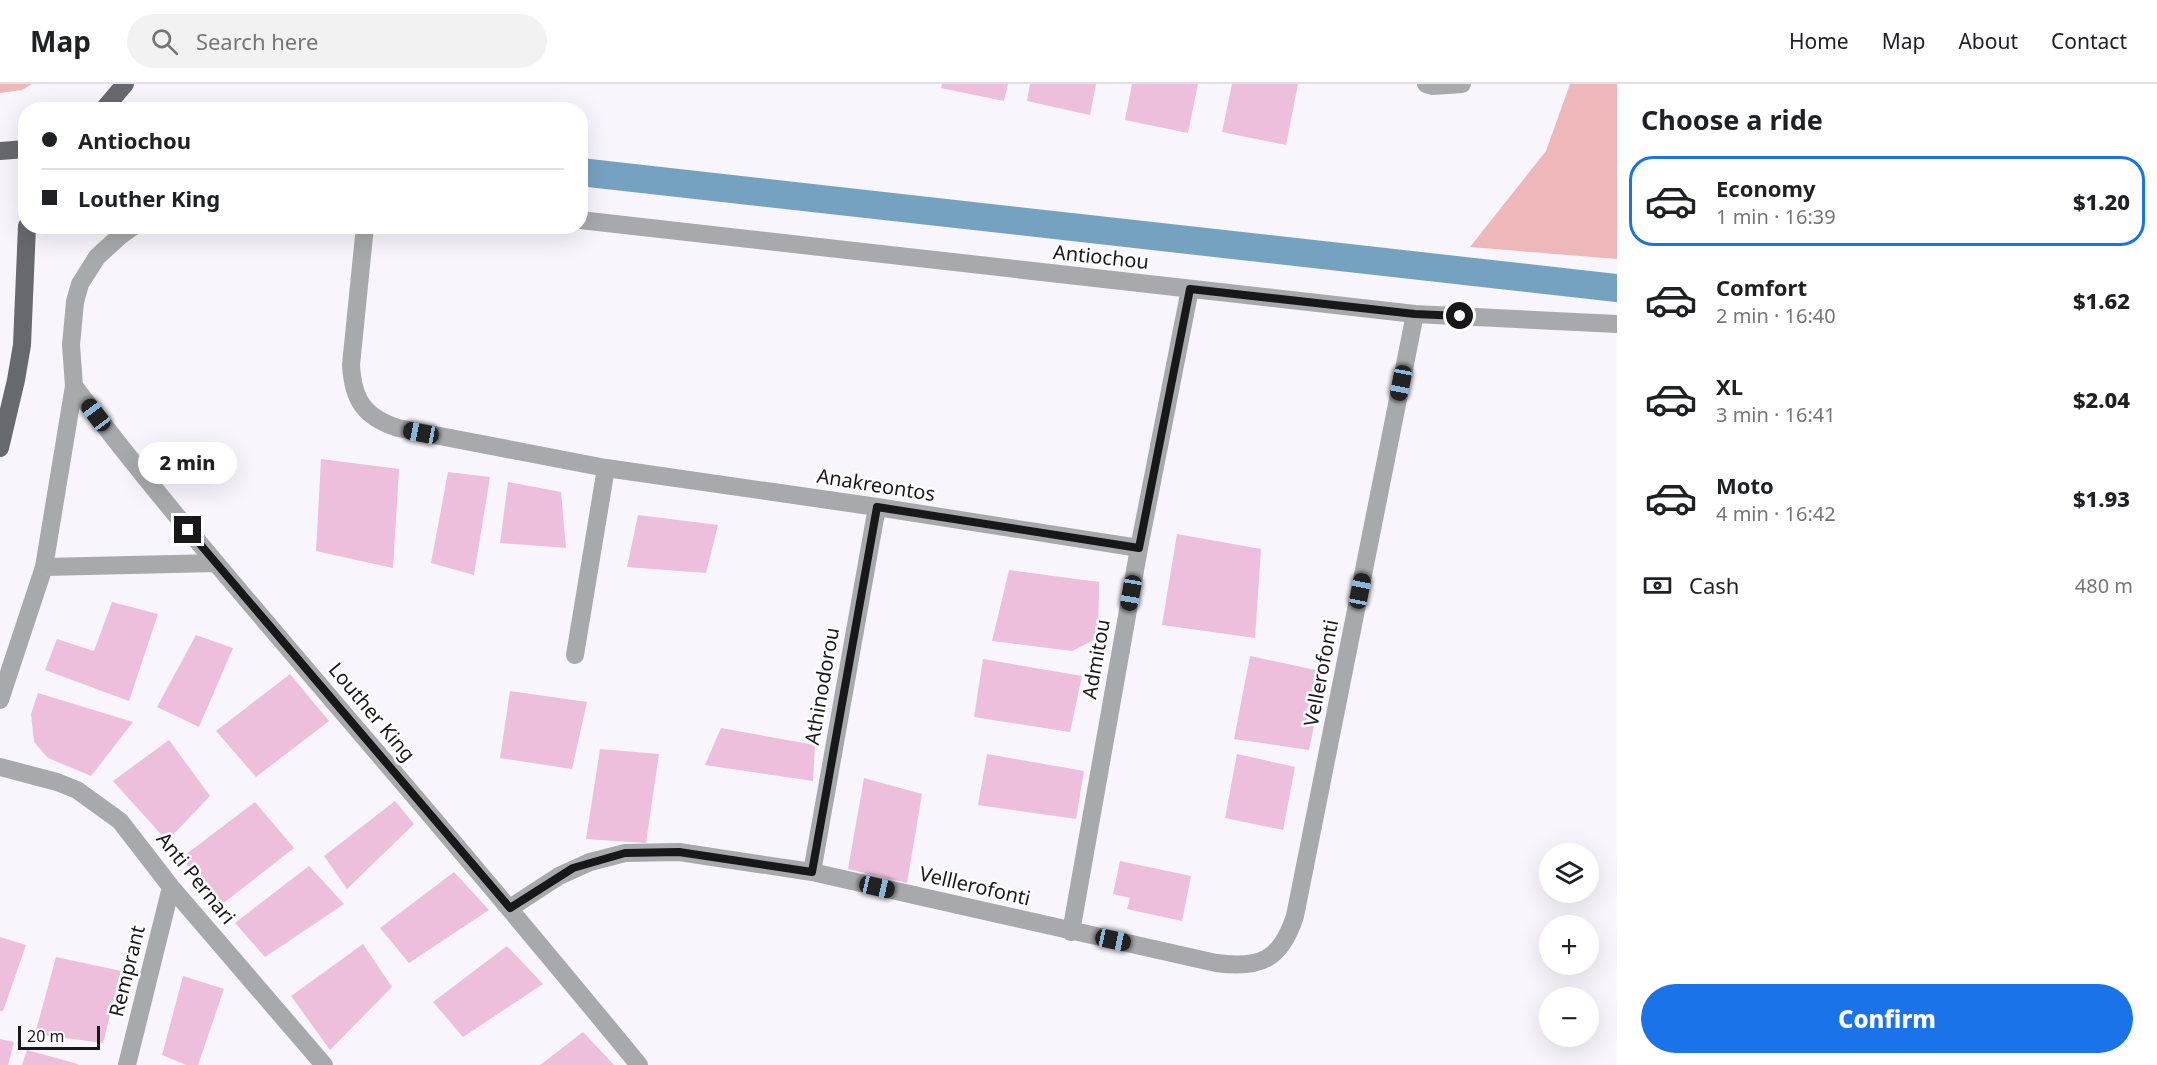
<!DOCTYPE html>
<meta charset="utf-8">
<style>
:root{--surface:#fff;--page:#f2f2f2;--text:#202124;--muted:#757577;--line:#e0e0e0;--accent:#1a73e8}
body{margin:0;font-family:"Noto Sans",sans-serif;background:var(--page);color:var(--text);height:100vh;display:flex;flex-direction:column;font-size:22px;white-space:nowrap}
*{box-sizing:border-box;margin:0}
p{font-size:20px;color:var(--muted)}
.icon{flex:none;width:33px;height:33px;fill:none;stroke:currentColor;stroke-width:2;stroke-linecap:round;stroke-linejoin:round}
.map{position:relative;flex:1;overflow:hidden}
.details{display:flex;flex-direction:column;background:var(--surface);width:540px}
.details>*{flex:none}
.banner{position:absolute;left:18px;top:18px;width:570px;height:132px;border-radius:24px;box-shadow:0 6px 24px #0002;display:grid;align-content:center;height:132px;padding:0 24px;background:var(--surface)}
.fabs{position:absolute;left:1539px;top:759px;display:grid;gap:12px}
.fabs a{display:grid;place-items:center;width:60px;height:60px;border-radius:50%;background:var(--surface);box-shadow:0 6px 24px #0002;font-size:30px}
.scale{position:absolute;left:18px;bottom:15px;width:82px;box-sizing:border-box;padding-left:6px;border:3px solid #181719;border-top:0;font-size:16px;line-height:21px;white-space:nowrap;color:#181719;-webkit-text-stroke:4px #fff;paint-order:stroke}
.end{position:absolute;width:27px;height:27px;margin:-14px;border:8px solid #181719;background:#fff;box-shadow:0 0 0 3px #fff}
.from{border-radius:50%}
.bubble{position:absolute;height:42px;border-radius:21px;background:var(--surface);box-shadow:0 6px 24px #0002;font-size:20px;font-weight:800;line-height:42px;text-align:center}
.car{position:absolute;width:18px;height:36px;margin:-18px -9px;border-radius:8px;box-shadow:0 0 4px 2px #0007;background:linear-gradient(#222 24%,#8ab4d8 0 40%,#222 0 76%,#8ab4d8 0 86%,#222 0)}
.banner b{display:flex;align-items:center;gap:21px;height:57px;font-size:22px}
.banner b+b{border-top:2px solid var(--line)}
.banner i{width:15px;height:15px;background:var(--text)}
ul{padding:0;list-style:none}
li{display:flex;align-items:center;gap:18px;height:90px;margin:0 12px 9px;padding:0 12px;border:3px solid transparent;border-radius:24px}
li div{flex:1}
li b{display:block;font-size:22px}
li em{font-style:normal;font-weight:800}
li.selected{border-color:var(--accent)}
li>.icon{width:54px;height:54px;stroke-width:1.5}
h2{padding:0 24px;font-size:27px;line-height:72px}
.pay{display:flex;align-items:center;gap:15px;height:66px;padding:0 24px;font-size:22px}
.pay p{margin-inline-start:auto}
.primary-button{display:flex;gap:12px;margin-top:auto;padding:12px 24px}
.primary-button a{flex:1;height:69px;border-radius:36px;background:var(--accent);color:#fff;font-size:24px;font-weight:800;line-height:69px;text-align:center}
header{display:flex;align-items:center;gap:36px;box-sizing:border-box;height:84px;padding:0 30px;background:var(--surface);border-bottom:2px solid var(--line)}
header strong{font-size:28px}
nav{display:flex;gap:33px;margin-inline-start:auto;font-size:21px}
.search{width:420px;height:54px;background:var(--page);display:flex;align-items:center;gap:15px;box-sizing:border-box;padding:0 21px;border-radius:33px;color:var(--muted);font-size:22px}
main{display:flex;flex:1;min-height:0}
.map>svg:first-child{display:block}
</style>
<header>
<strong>Map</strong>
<div class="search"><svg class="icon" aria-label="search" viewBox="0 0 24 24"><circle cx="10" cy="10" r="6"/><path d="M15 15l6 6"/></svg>Search here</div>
<nav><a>Home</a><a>Map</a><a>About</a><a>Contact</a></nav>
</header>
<main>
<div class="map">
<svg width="1617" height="981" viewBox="0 0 1617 981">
<rect width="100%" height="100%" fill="#f8f5fc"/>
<path fill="#eeb7ba" d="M0 0H32L22 6 0 9Z
M1570 0H1617V175L1470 163 1546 67Z"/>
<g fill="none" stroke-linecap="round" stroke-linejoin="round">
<path stroke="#76a2c1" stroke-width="28" d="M580 88 1617 204"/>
</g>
<path fill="#eebfdc" d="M942 0H1008L1004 17 941 4Z
M1030 0H1096L1090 31 1027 17Z
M1132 0H1198L1188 49 1125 36Z
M1232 0H1298L1286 61 1222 48Z
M321 375 399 385 393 484 316 467Z
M448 388 490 393 474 491 431 479Z
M508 398 561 408 566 464 500 459Z
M638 431 718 441 706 489 627 483Z
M1177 450 1261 465 1255 554 1162 541Z
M1009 486 1099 498 1098 554 1072 567 992 557Z
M112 518 158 530 129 617 45 586 57 555 94 567Z
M196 551 233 564 199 643 157 623Z
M1250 572 1325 588 1309 666 1234 655Z
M983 575 1082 592 1070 648 974 633Z
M290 590 329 637 256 693 216 647Z
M510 607 587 618 572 685 500 674Z
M38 609 133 638 91 692 48 674 34 658 31 630Z
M721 644 815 661 813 697 705 681Z
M169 656 210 712 167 757 113 697Z
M600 665 659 670 646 759 586 755Z
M987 670 1084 687 1076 735 978 721Z
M1237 670 1295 683 1283 746 1225 734Z
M864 694 922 710 907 799 848 785Z
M395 717 414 740 347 805 324 772Z
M255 718 294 764 221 821 181 774Z
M1120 777 1191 792 1182 837 1127 825 1130 814 1113 810Z
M309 782 344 820 265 873 235 839Z
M454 788 489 826 409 879 380 844Z
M0 853 26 861 3 927H0Z
M363 860 392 903 330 966 291 912Z
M507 862 543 900 463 953 433 918Z
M56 873 121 887 103 959 35 950Z
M183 892 224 905 198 981H186L162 971Z
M583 948 614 981H540Z
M0 955 14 958 8 981H0Z
M27 966 78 980V981H22Z"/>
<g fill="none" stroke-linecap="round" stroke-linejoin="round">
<path stroke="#a8a9ac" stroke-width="18" d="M1426 0 1433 2 1462 0
M580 136 1415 230 1617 240
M365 142 351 281C353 316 364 333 398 344L606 384 877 423 1139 464
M74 302C155 410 245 513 333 617 436 737 538 858 639 981
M44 483 216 479
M575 571 606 384
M0 616 44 483 74 302 71 261 75 218 80 200 97 173 120 152 134 142
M0 683 57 698 77 706 120 737 171 803 324 981
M812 788 877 423
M510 824 559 792 590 778 625 769 679 768 812 788 1216 879C1260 885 1281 876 1295 832L1415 230
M1071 848 1139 464 1190 205
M127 981 171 803"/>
<path stroke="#67696e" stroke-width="18" d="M103 26 125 0
M0 67 26 65
M0 364 16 296 22 261 27 142"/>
</g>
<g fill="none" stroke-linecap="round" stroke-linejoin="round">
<path stroke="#181719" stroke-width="8" d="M188 446 510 824 573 784 625 769 679 768 812 788 877 423 1139 464 1190 205 1415 230 1460 232"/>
</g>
<g text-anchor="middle" stroke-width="5" stroke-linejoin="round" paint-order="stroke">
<g font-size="20" fill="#181719" stroke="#fff">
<text transform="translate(1101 173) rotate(6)" y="7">Antiochou</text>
<text transform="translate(876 401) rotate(9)" y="7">Anakreontos</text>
<text transform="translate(1096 575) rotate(-80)" y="7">Admitou</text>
<text transform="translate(1321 589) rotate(-79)" y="7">Vellerofonti</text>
<text transform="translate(822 602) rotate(-80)" y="7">Athinodorou</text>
<text transform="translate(372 628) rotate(50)" y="7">Louther King</text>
<text transform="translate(196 794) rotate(51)" y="7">Anti Pernari</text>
<text transform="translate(975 802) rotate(13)" y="7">Velllerofonti</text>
<text transform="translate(127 887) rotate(-76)" y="7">Remprant</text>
</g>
</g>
</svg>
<div class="fabs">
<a><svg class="icon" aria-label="layers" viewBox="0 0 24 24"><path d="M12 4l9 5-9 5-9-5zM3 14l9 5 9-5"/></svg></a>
<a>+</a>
<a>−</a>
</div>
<div class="scale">20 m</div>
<i class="end from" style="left:1460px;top:232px"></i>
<i class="end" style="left:188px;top:446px"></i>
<div class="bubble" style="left:138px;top:358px;width:99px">2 min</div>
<i class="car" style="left:1401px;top:299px;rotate:191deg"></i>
<i class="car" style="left:96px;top:331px;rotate:323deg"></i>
<i class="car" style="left:421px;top:349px;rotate:281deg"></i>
<i class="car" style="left:1360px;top:507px;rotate:11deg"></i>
<i class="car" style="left:1131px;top:509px;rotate:190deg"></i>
<i class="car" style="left:877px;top:803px;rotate:103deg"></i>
<i class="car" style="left:1113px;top:856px;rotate:102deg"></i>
<div class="banner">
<b><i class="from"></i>Antiochou</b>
<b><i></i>Louther King</b>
</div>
</div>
<section class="details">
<h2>Choose a ride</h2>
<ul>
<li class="selected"><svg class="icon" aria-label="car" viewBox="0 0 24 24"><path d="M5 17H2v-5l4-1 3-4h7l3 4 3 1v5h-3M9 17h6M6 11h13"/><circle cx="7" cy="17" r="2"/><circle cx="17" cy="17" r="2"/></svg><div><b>Economy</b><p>1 min · 16:39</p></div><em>$1.20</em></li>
<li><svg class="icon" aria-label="car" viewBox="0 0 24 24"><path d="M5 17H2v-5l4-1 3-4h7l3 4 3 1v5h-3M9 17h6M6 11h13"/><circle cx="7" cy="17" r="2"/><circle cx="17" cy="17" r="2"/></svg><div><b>Comfort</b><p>2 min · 16:40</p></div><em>$1.62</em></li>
<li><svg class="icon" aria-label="car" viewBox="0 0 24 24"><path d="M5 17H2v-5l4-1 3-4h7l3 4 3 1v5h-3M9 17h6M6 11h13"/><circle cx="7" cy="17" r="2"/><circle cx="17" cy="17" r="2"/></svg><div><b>XL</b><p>3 min · 16:41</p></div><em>$2.04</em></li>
<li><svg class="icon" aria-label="car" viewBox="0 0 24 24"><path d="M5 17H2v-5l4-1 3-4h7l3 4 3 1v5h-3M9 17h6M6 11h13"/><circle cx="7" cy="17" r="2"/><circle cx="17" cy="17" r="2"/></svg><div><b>Moto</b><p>4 min · 16:42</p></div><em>$1.93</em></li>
</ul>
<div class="pay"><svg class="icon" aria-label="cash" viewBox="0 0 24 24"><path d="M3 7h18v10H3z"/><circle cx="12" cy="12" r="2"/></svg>Cash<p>480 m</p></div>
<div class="primary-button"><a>Confirm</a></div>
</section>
</main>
